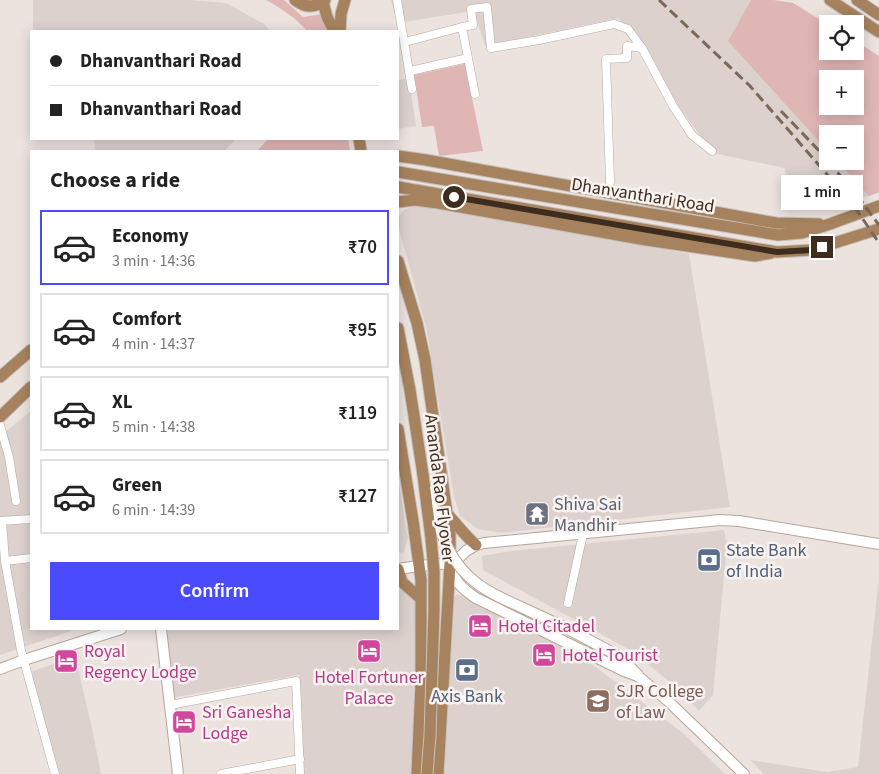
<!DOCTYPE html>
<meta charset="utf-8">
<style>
:root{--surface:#fff;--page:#f6f6f6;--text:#222;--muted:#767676;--line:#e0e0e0;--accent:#4a4bff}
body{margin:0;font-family:"Source Sans 3",sans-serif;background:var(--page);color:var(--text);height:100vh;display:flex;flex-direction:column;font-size:19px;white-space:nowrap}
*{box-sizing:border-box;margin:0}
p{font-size:16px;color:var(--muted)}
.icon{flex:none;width:28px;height:28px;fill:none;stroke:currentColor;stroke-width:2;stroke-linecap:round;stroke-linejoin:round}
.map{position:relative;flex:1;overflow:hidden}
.sheet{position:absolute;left:30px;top:150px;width:369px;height:480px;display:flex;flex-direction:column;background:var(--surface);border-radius:0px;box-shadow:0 2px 12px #0003}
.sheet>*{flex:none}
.top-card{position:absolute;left:30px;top:30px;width:369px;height:110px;border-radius:0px;box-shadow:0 2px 12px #0003;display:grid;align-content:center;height:110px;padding:0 20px;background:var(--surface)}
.controls{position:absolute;left:819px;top:15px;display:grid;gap:10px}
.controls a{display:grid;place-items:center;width:45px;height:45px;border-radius:0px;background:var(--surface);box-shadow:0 2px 12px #0003;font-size:25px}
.end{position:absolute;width:22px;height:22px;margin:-11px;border:6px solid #3e2d1e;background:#fff;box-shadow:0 0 0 2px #fff}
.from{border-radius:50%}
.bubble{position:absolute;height:35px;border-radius:0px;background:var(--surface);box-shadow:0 2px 12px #0003;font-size:16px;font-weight:600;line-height:35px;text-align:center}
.top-card b{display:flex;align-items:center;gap:18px;height:48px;font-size:19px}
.top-card b+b{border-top:1px solid var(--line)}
.top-card i{width:12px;height:12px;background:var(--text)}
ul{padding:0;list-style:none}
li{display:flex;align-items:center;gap:15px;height:75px;margin:0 10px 8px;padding:0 10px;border:2px solid var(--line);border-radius:0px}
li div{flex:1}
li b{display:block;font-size:19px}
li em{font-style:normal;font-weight:600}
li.active{border-color:var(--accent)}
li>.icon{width:45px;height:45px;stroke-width:1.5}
h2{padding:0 20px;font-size:22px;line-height:60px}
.action{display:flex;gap:10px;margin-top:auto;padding:10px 20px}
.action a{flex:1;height:58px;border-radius:0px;background:var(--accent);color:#fff;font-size:20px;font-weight:600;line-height:58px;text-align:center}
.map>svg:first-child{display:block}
</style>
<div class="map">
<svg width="879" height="774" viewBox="0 0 879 774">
<rect width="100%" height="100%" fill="#ece3df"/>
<path fill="#dcd1cd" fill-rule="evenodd" d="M33 0H191L226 3 264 24 270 31H34L33 29Z
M391 0H773L793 3 827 24 828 51H855V41L879 56V192L869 196 791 210 785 168 713 153 658 78 624 24 618 18 485 46 474 11 397 23ZM828 79H855V106H828ZM828 134H855V161H828Z
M409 78 416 126 398 129V80Z
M94 139H236L224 151H95Z
M413 206 432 207 689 254 730 507 502 533 478 529 460 516 454 497 426 327 398 225V217L404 210Z
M31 411V629H77L0 655V436Z
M398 477 408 538 404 552 398 553Z
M724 530 727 544 713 695 699 711 670 682 630 650 483 570 482 556 511 551Z
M879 578V774H764L750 760 827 772 858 767Z
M398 583 411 592 418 604 413 774H303L299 675 171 698 163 629H398Z
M457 594 555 642 597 668 684 734 725 774H444L451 603Z
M75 656 92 728 101 774H57L31 672Z"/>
<path fill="#e0b6b5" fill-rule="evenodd" d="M266 0H284L303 17 322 14 326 31H307C296 18 281 8 266 0Z
M751 0H773L793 3 827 24 828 51H855V41L879 56V192L869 196 837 161H855V134H828L827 150 728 41ZM828 79H855V106H828Z
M465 64 483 151 439 156 434 126 422 127 414 75Z
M268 139H348L350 151H257Z"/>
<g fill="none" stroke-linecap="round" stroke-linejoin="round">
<defs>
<path id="street" d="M397 0 412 89
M462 27 475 94
M405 42 462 27 473 25 471 9 487 7 491 48 539 40 614 24 628 29 642 48 673 106 692 135 712 151
M410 71 468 58
M610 182 606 59 627 58V46L642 48
M0 425 9 457 16 501
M0 521 31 519
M2 521 5 561 21 650 55 774
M5 561 31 558
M568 603 583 534
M442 698 483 699
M170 705 296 681 300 774
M221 774 300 759"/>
<path id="secondary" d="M451 567C454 582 464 590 476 598L624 671 638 676 668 701 744 774
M398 569 419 566 450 563 459 558 466 551 476 545 484 543 720 520 739 521 879 544
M566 628 619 656 638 675
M161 629 178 774
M0 669 24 660 121 629"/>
<path id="primary" d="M295 0C305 8 315 8 325 0
M830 0 879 32
M857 0 879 15
M323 2 327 17 334 31
M340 31 341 14 345 0
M359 139 361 151
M398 156 426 160 776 223 819 224
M398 172 778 235 802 233 830 224 879 206
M398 187 777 252 812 250 879 229
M398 202 415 200 438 203 646 240 755 256 771 253
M398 261 417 323 425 360 450 534V563L438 774
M398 328 410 390 423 475
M0 377 31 350
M0 417 31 387
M398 429 413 521 421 580V683L417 774
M447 514C457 524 465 536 476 545
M398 569 402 582 421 599"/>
</defs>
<use href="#street" stroke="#b4a9a1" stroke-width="9"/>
<use href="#secondary" stroke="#b6a599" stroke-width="12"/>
<use href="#primary" stroke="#c5c0bc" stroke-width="13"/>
<use href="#street" stroke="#fff" stroke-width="8"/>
<use href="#secondary" stroke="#fff" stroke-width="10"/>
<use href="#primary" stroke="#a7825e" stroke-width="11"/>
<path stroke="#7a6858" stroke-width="3" stroke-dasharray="10 5" stroke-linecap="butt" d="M659 0 750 86 852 203 879 243
M781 111 828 160
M828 161 861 201 879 225"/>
<defs>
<path id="secondary-bridge" d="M428 491C434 510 439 530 448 548 464 581 489 593 521 607 536 614 551 621 566 628"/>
<path id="primary-bridge" d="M423 475 431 538 434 572V610L430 735 427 774"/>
</defs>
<use href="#secondary-bridge" stroke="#b6a599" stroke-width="12" stroke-linecap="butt"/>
<use href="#primary-bridge" stroke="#c5c0bc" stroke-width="13" stroke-linecap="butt"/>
<use href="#secondary-bridge" stroke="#fff" stroke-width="10"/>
<use href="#primary-bridge" stroke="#a7825e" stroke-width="11"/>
</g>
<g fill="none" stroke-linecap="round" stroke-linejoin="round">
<path stroke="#3e2d1e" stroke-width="6" d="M454 197 777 252 812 250 822 247"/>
</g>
<defs>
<symbol id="temple-square" viewBox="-11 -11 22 22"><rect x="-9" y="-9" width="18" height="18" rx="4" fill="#6b7280" stroke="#f8f2f0"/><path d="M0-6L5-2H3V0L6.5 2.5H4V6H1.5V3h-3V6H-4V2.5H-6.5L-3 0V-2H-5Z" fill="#fff"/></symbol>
<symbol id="bank-square" viewBox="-11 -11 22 22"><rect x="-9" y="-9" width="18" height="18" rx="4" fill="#5c6f8a" stroke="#f8f2f0"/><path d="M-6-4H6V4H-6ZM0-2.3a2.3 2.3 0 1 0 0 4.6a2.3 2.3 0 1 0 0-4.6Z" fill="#fff"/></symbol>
<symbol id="hotel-square" viewBox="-11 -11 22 22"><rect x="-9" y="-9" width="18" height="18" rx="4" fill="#d1479c" stroke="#f8f2f0"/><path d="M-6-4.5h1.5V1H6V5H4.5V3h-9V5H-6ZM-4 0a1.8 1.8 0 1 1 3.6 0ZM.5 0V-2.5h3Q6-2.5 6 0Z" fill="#fff"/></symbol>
<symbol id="university-square" viewBox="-11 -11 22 22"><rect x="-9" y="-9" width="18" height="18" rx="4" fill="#8d6e63" stroke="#f8f2f0"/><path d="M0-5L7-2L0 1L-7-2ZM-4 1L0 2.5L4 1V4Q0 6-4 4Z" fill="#fff"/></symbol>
</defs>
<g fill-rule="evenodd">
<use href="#temple-square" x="523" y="500" width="28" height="28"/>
<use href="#bank-square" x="695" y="546" width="28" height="28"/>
<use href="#hotel-square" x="466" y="612" width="28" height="28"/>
<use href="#hotel-square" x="355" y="637" width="28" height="28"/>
<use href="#hotel-square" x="530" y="641" width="28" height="28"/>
<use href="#hotel-square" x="52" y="647" width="28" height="28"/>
<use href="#bank-square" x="453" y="656" width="28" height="28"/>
<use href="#university-square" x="584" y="687" width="28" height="28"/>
<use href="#hotel-square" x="170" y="708" width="28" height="28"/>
</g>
<g text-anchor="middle" stroke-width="5" stroke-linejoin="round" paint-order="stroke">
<g font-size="18" fill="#3e2d1e" stroke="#f8f2f0">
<text transform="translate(643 195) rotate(9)" y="6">Dhanvanthari Road</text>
<text transform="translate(440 488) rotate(83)" y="6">Ananda Rao Flyover</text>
</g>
<g font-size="18" fill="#5b616d" stroke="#f8f2f0" text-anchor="start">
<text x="554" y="510">Shiva Sai<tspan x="554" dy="21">Mandhir</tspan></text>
</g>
<g font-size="18" fill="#4e5e75" stroke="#f8f2f0" text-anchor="start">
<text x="726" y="556">State Bank<tspan x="726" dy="21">of India</tspan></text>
<text x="467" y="702" text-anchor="middle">Axis Bank</text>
</g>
<g font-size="18" fill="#b23c85" stroke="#f8f2f0" text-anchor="start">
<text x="498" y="632">Hotel Citadel</text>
<text x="84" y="657">Royal<tspan x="84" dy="21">Regency Lodge</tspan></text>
<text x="562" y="661">Hotel Tourist</text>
<text x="369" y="683" text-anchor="middle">Hotel Fortuner<tspan x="369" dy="21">Palace</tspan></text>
<text x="202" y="718">Sri Ganesha<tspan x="202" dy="21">Lodge</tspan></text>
</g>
<g font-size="18" fill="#785e54" stroke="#f8f2f0" text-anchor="start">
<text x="616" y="697">SJR College<tspan x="616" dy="21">of Law</tspan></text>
</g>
</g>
</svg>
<div class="controls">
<a><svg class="icon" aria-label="locate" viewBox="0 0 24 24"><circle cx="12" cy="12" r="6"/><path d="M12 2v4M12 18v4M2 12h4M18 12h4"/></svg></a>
<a>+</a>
<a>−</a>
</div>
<i class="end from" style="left:454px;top:197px"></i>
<i class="end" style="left:822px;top:247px"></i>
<div class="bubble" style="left:781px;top:175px;width:82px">1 min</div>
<div class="top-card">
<b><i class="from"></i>Dhanvanthari Road</b>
<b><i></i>Dhanvanthari Road</b>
</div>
<section class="sheet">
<h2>Choose a ride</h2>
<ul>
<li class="active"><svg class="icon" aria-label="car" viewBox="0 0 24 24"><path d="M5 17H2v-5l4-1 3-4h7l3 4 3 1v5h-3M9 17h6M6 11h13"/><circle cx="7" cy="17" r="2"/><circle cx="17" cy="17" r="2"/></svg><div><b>Economy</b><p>3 min · 14:36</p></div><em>₹70</em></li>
<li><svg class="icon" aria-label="car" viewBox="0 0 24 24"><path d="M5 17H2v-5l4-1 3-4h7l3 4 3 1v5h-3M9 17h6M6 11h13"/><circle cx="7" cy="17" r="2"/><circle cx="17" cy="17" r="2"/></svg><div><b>Comfort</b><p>4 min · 14:37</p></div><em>₹95</em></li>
<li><svg class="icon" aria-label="car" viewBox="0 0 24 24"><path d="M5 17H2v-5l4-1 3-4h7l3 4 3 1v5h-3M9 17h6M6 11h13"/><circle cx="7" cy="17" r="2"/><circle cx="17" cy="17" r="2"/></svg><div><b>XL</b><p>5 min · 14:38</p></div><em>₹119</em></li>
<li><svg class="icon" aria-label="car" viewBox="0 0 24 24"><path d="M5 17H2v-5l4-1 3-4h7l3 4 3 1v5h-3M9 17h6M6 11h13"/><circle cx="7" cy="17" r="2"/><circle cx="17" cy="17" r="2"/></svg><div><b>Green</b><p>6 min · 14:39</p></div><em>₹127</em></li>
</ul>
<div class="action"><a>Confirm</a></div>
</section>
</div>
